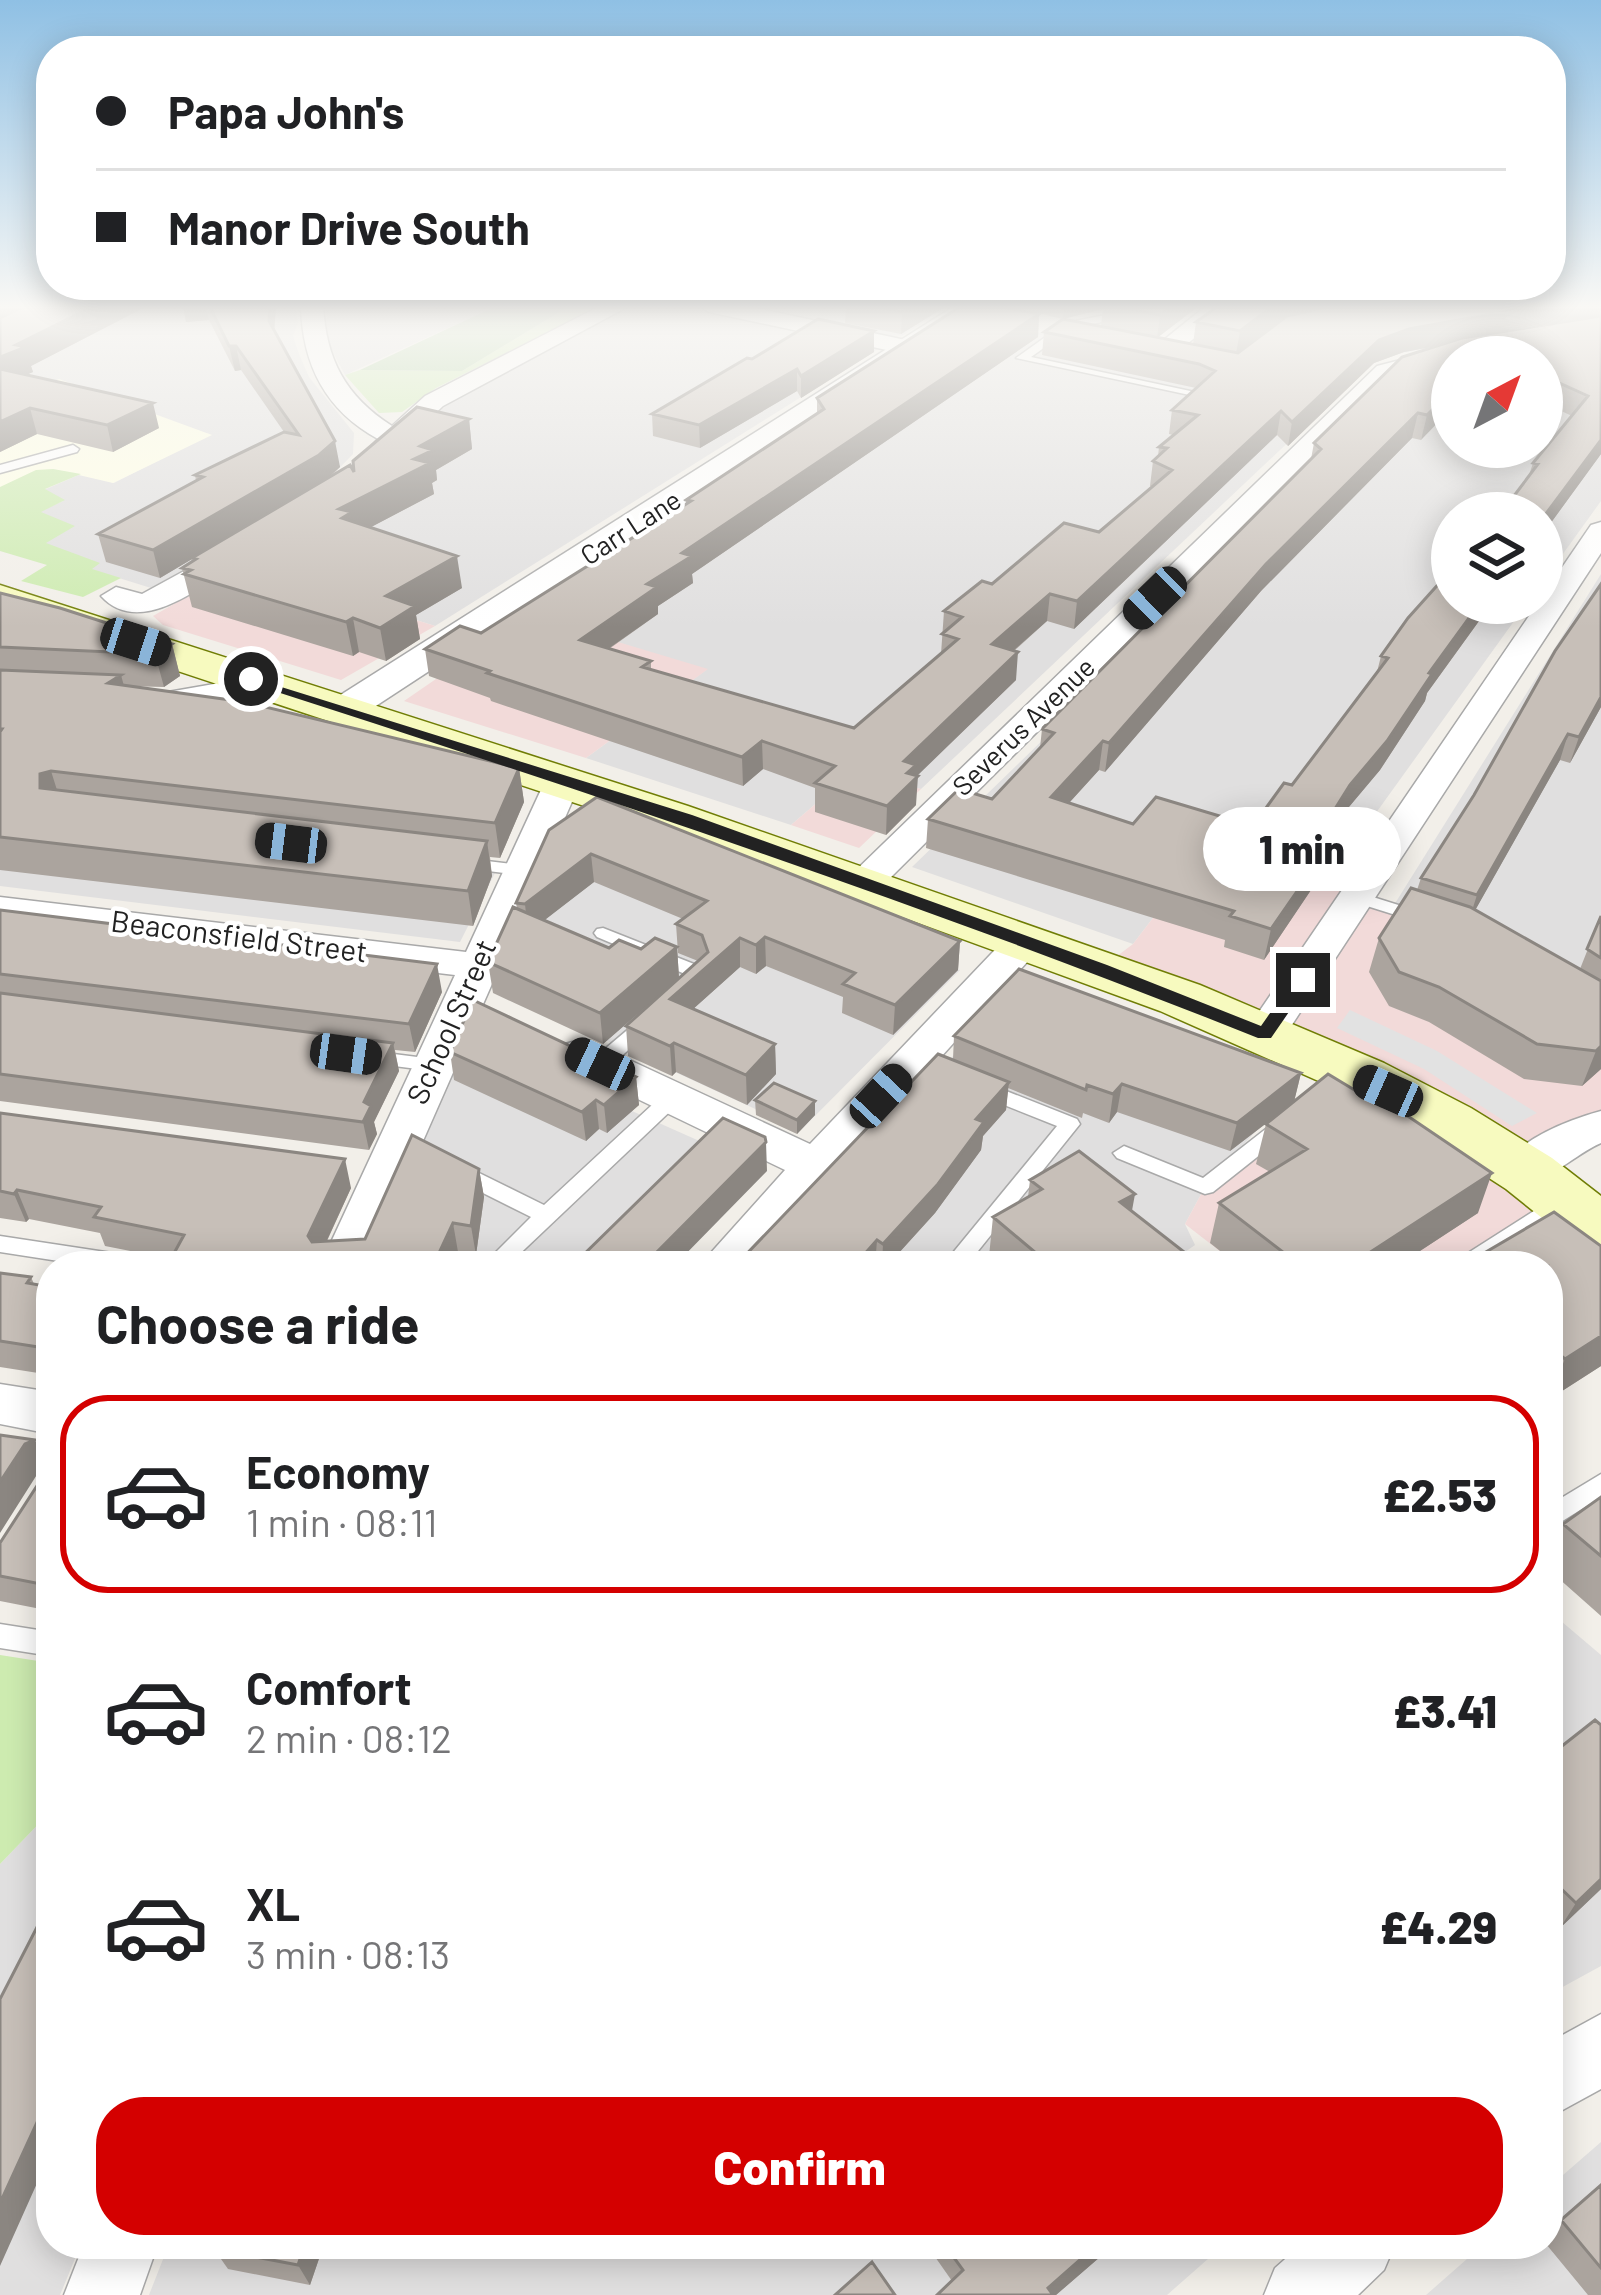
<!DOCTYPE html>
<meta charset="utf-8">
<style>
:root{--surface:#fff;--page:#f2f2f2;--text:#202124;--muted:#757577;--line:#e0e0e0;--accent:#d40000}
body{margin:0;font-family:Barlow,sans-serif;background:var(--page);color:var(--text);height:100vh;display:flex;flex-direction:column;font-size:45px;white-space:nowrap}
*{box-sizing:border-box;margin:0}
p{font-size:39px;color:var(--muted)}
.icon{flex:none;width:66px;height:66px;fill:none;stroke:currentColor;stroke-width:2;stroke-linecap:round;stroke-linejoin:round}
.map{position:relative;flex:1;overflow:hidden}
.drawer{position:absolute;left:36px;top:1251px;width:1527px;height:1008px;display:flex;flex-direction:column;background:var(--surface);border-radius:48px;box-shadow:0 6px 30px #0003}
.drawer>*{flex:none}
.top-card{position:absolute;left:36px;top:36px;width:1530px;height:264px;border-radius:48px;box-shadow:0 6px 30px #0003;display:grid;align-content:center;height:264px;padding:0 60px;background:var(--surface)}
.needle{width:78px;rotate:41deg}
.fabs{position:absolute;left:1431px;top:336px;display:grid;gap:24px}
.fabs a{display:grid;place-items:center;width:132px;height:132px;border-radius:50%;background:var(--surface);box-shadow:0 6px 30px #0003;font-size:60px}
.end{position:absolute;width:54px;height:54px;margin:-27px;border:15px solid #222;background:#fff;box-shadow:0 0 0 6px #fff}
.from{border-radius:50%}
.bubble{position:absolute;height:84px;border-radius:42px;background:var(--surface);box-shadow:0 6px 30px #0003;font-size:39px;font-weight:800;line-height:84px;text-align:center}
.car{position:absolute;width:36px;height:72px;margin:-36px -18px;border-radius:15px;box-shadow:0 0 9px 3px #0007;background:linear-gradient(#222 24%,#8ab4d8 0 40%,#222 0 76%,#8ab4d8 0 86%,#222 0)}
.top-card b{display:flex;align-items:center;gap:42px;height:114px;font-size:45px}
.top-card b+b{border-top:3px solid var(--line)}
.top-card i{width:30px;height:30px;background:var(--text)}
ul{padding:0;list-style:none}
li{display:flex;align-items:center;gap:36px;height:198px;margin:0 24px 18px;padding:0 36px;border:6px solid transparent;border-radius:48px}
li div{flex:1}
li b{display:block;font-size:45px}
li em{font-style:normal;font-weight:800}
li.selected{border-color:var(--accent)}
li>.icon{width:108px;height:108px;stroke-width:1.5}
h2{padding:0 60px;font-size:54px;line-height:144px}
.action{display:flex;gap:24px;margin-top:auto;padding:24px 60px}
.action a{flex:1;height:138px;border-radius:48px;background:var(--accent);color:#fff;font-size:48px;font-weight:800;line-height:138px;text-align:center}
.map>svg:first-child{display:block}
</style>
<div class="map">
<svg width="1601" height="2295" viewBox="0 0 1601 2295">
<rect width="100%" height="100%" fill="#f2efe9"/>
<path fill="#e0dfdf" d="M90 305H295L298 323 293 336 299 354 309 377 354 433 353 454 313 495 151 588 90 569 45 543 40 511 63 501 44 490 81 474 114 483 210 434 0 404V350Z
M326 305H498L345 375 327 341Z
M634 305H686L878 349 435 626 242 565 456 398Z
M733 305H950L902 336 890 338Z
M1601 316 1382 357 1370 365 921 789 854 771 791 825 586 758 706 670 588 633 977 320 1236 373Z
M1601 330V501L1542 583V513H1452V603H1527L1327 881 1209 845 1133 944 912 867 1086 698 1452 361V447H1542V357Z
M1601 574V1004L1394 905Z
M0 818 496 871 460 942 0 886Z
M642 843 929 958 960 970 801 1130 492 988 517 941Z
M1027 976 1299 1084 1205 1187 1185 1224 1195 1245 1165 1266H759Z
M467 1032 632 1111 767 1171 674 1266H365Z
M1548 1610 1601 1655V1966L1548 1995Z
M51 1811V2244H81L60 2295H0V1864Z
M1601 2142V2295H1426L1484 2244H1548V2188Z
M169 2244H1225L1167 2295H149Z"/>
<path fill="#f2dad9" d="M242 565 435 626 341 680 163 625 153 616Z
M588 633 708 669 586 758 404 701 481 648Z
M854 771 921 789 859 848 791 825Z
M1209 845 1361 892 1601 1013V1126L1525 1168 1565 1199 1465 1266H1239L1185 1224 1205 1187 1304 1110 1334 1067 1100 969 1133 944Z"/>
<path fill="#ffffe5" d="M59 379 212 435 113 483 53 469 0 489V404Z"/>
<path fill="#cdebb0" d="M571 305H602L436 388 402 412 379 413 345 375 360 370 462 371Z
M53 469 81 474 45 489 65 500 41 512 75 526 46 543 100 563 92 569 121 578 83 597 21 581 47 565 0 551V487L36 470Z
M0 1655 51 1663V1811L0 1864Z"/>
<path fill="#add19e" d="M498 305H571L462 371 360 370Z"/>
<path fill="#e2e2e2" d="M1350 1010 1437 1051 1537 1113 1512 1126 1424 1069 1337 1028Z"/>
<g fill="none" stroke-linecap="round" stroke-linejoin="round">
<defs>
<path id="service" d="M1121 305H1134L1112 320 1072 328 1031 357 1195 392 1201 395 1199 397 1016 358 1065 323 1105 315Z
M73 445 79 449 77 452 0 473V465Z
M462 858 521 865 530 870 521 875 456 867 453 863Z
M1357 892 1427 914 1430 918 1421 923 1351 901V893Z
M603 928 699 966 706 978 693 992H679L676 988 687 977 685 974 597 937 594 933 597 929Z
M645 1019 655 1025 652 1029 607 1069H593L590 1064 593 1059 638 1021Z
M370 1051 433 1059 443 1065 433 1071 363 1062 360 1057 363 1052Z
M981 1081 1077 1119 1080 1124 966 1266H942L1057 1126 974 1093 971 1088 974 1083Z
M673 1090 680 1092 683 1097 680 1102 507 1266H482L531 1217 451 1177 448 1172 451 1167H467L544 1205 666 1092Z
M1283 1119 1290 1121 1293 1126 1290 1131 1213 1192 1205 1194 1117 1158 1113 1153 1124 1146 1203 1178 1276 1121Z
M1559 1195 1567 1198 1570 1203 1567 1208 1482 1266H1454L1457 1260Z
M0 1236 145 1258 153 1260 156 1266H91L0 1252Z
M1601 1474V1497L1548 1530V1506Z
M0 1624 51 1632V1656L0 1648Z"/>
<path id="minor" d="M301 305H323C326 359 345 396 392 426L425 396 602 305H631L443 406 388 458 379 460 366 452 378 439C325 410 302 364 301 305Z
M698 305H742L910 341 922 348 910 355 709 312Z
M1240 305 1170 356 1162 358 1150 351 1206 306Z
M1451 347 1459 349 1461 357 1395 376 877 891H851L845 883 851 875 1377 366Z
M1601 522V553L1280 1043 1265 1047 1250 1043 1244 1034 1250 1025 1591 525Z
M237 542 247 545 252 551 247 557C209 580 142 641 101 596L116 587 142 594Z
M251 669 267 679 234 700 180 709 163 699 168 692 214 684Z
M564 768 576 772 582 779 368 1266H320L455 975 0 921V897L466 952 546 779 552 772Z
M1025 929 1039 933 1045 941 1039 949 751 1266H699L785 1170 565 1064 559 1054 565 1044 580 1040 595 1044 810 1144 1011 933Z
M1601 1111V1143C1569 1157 1544 1190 1508 1180L1501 1169C1519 1139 1568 1120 1601 1111Z
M0 1384 51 1392V1434L0 1424Z
M1601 2014V2089L1548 2118V2043Z
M84 2244H158L140 2295H64Z
M1302 2244H1395L1384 2270 1358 2295H1264L1275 2268Z"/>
<path id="tertiary" d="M956 305H988L359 717H331L325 709 331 701Z"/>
<path id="secondary" d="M0 585 688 806 1200 985 1384 1063 1471 1108 1552 1158 1601 1196V1254L1578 1247 1506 1189 1427 1138 1341 1091 1160 1011 732 855 0 612Z"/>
</defs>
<use href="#service" stroke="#a9a9a9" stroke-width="3"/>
<use href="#minor" stroke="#a9a9a9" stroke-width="3"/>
<use href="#tertiary" stroke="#a9a9a9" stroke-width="3"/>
<use href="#secondary" stroke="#707d05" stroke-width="3"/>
<use href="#service" fill="#fff" fill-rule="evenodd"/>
<use href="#minor" fill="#fff" fill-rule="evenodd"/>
<use href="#tertiary" fill="#fff" fill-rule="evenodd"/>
<use href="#secondary" fill="#f7fabf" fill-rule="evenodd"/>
</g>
<path fill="#aba49e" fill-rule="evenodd" d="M0 305H149L31 366 33 372 26 375 159 428 113 452 37 434 0 452Z
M183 305H283L276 306 274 332 340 467 330 477 354 472 469 419 472 449 436 470 437 480 432 483 434 494 371 527 462 588 416 615 420 639 386 661 359 652 353 656 192 607 182 568 193 561 192 559 160 578 106 562 98 534 196 481 195 475 284 432 241 370 235 371 209 320 186 322Z
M846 305H948L901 334 845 323Z
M1007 305H1200L1158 337 1193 344 1196 322 1601 305V454L1542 535 1529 475 1533 463 1572 416 1542 402V357H1452L1421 440 1412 438 1261 591 1105 772 1099 770 1069 803 1133 824 1253 826 1292 785 1377 672 1381 656 1452 603H1492L1427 693 1425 701 1380 770 1343 814 1315 860 1311 890 1264 960 1224 947 1225 940 926 848 928 819 992 799 1040 748 1042 729 1311 459 1314 443 1437 346 1404 352 1374 363 1288 446 1277 435 1074 629 1047 621 1014 651 1016 680 916 776V805L886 835 815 812V788L763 769 743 786 491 701 490 698 429 676 425 649 481 633 686 503V500L817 414V398L1039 314 1038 337 692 574 693 583 658 606V614L609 649 651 661V670L854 728 941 654 944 611 992 584 1099 532 1153 487 1150 486 1153 461 1158 456 1159 447 1173 435 1169 434 1172 410 1196 388 1042 355 1044 332 1062 319ZM1103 309 1101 326 1063 319 1090 312Z
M874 352 801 398 797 391 700 448 653 436 652 414 752 359Z
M1601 584V707L1570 763 1560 760 1475 910 1580 969 1601 916V1069L1582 1086 1524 1079 1429 1022 1389 1006 1369 972 1379 938 1417 890 1421 878 1474 795Z
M0 593 172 644 180 676 164 687 124 686 519 768 524 802 500 858 490 857 492 876 473 926 0 870Z
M549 830 960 941 958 970 893 1035 842 1013 843 997 766 966 756 974 740 967 693 1009 775 1044 776 1074 747 1105 676 1072 672 1076 628 1056 626 1026 698 961 678 953 676 924 683 919 594 882 544 920 609 948 641 949 677 947 679 978 603 1044 493 993 488 962 517 909 516 903Z
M0 910 442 992 415 1052 395 1050 399 1071 374 1122 377 1134 369 1150 0 1101Z
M954 1036 1301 1073 1294 1101 1478 1213 1397 1266H1239L1210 1243 1219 1203 1270 1172 1256 1164 1266 1124 1276 1116 1230 1151 1117 1112 1109 1123 1083 1113 1082 1118 1008 1088 1006 1110 983 1136 981 1150 935 1213 887 1266H735L953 1059Z
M450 1052 636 1077 639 1105 607 1133 599 1129 586 1141 454 1080Z
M755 1100 815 1101V1115L797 1134 756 1115Z
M0 1113 351 1188 327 1241 365 1239 479 1169 484 1197 476 1255 458 1252 452 1266H167L171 1259 105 1246 100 1233 29 1219 26 1222 0 1218Z
M1030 1180 1132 1211 1202 1266H988L993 1217 1028 1197Z
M1548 1266 1601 1366 1548 1400Z
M0 1273 31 1277 34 1284 51 1287V1375L0 1367Z
M51 1442V1611L0 1601V1543L42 1478 41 1471 38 1473 41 1454Z
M1601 1497V1616L1548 1569V1555L1563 1524Z
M1601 1725V1889L1560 1928 1548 1916V1757Z
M1601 2185V2295H1588L1546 2244H1548V2235L1561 2220Z
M324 2244 310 2285 228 2269 214 2249Z
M926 2244H1115L1056 2295H937L952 2281Z"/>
<path fill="#8b8681" d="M0 305H38L0 323Z
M96 305H149L31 366 33 372 6 383 0 390V357L16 345Z
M183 305H206L209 320 186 322Z
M270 305H283L276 306 273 346 269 321Z
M913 305H948L901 334 902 312Z
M1064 305H1103V309L1063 319Z
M1173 305H1200L1157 338 1160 315Z
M1274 305H1367L1236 354 1240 331Z
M1542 305H1601V316L1404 352 1374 363 1288 446 1292 422 1379 340 1409 329Z
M1039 314 1038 337 692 574 693 583 658 606V614L582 667 580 640 682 553Z
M874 331V352L801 398V376Z
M229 346H236L241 370 235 371Z
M797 369V391L700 448 699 425Z
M1452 390V408L1421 440 1427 415Z
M153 403 159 428 113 452 107 425Z
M30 408 37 434 0 452V422Z
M1281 411 1277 435 1074 629 1077 601Z
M1418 413 1412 438 1261 591 1105 772 1109 743 1266 564Z
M469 419 472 449 436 470 437 480 432 483 434 494 356 535 357 544 339 509 414 459 420 446Z
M1601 440V454L1542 535V519Z
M335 441 340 467 324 481 160 578 153 550Z
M457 556 462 588 416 615 420 639 386 661 380 628 386 596Z
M1050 594 1047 621 989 672 992 644Z
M1480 603H1492L1427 693 1425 701 1380 770 1343 814 1298 886 1305 857 1350 785Z
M353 618 359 652 353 656 346 622Z
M172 644 180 676 164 687 155 654Z
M1018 652 1016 680 916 777 918 776 916 805 886 835 887 806 904 761Z
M121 675 130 708 108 683Z
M1601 697V707L1570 763 1579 737Z
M1568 734 1560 760 1468 923 1477 895Z
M762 741 763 769 743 786 742 757Z
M1103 741 1099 770 1048 826 1051 797Z
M519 768 524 802 500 858 495 823Z
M51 771 62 806 40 788V774Z
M487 841 492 876 473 926 468 891Z
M591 854 594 882 528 933 525 904Z
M1318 861 1311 890 1264 960 1271 929Z
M765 937 766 966 756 974V945Z
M740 938V967L672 1028 670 999Z
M960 941 958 970 893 1035 895 1005Z
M677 947 679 978 603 1044 600 1013Z
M437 964 442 992 415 1052 409 1024Z
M393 1043 399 1071 374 1122 377 1134 369 1150 363 1122 364 1102Z
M674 1043 676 1072 672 1076 670 1046Z
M775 1044 776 1074 747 1105 746 1075Z
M1601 1046V1069L1582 1086 1596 1051Z
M1301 1073 1294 1102 1230 1151 1237 1123Z
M636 1077 639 1105 607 1133 604 1105Z
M1009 1082 1006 1110 983 1136 981 1150 935 1213 887 1266H882L883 1244 976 1119Z
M1122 1084 1117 1112 1109 1123 1113 1094Z
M596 1100 599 1129 586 1141 582 1112Z
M815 1101V1115L797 1134V1120Z
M766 1142 767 1171 674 1266H643Z
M345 1159 351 1188 316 1264 308 1236Z
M479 1169 484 1197 476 1255 471 1226Z
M1492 1173 1478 1213 1397 1266H1349Z
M17 1190 29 1219 26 1222 14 1194Z
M1135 1194 1122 1266 1120 1202Z
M453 1223 458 1252 452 1266H433Z
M877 1240 875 1266H854Z
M1601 1336V1366L1548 1400 1565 1359Z
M35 1440 48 1468 38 1473 0 1533V1482L25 1444Z
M1601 1879V1889L1560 1928 1576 1903Z
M51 2092V2152L0 2266V2203Z
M305 2244H324L310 2285 298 2265Z
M1098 2244H1115L1056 2295H1046L1048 2288Z"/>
<path fill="#c7bfb8" stroke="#8b8681" stroke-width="3" d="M27 305H96L16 345 26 347 0 357V318Z
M209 305H270L269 321 335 441 319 455 153 550 98 534 203 477 195 475 284 432 299 435 236 346H229Z
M870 305H913L902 312Z
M963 305H992L1039 314 682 553 692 556 647 584 657 587 580 640 651 661 642 667 854 728 958 639 942 634 962 617 944 611 982 581 992 584 1064 523 1099 532 1172 470 1153 461 1167 448 1159 447 1198 415 1172 410 1215 371 1199 364 1044 332 1063 319 1238 353 1287 316 1336 305H1542L1409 329 1379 340 1292 422 1281 411 1077 601 1050 594 992 644 1018 652 904 761 916 765 907 773 918 776 887 806 815 783 835 766 762 741 742 757 487 673 490 671 425 649 460 626 481 633 691 501 686 500 824 409 817 398Z
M1108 305H1173L1160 315Z
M1220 305H1274L1240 331 1196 322Z
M1601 316V440L1542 519V513H1501L1538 464 1533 463 1588 396 1542 375V357H1502L1490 352 1485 357H1452V390L1427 415 1418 413 1266 564 1109 743 1103 741 1051 797 1133 824 1156 797 1253 826 1284 783 1292 785 1388 658 1381 656 1408 618 1452 569V603H1480L1429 673 1432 674 1387 741 1350 785 1305 857 1318 861 1271 929 1230 916 1234 911 928 819 959 789 992 799 1054 733 1042 729 1321 449 1314 443 1402 357 1462 338Z
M818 319 874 331 801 376 797 369 699 425 652 414 747 358 752 359Z
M0 369 153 403 107 425 30 408 0 422Z
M417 407 469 419 420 446 433 450 414 459 430 463 339 509 352 512 342 518 457 556 386 596 415 606 380 628 353 618 346 622 184 574 191 570 182 568 196 559 192 558 350 465 354 472 353 461Z
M1601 584V697L1579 737 1568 734 1477 895 1421 878 1474 795 1555 651Z
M0 593 60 608 172 644 155 654 0 647Z
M0 670 121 675 108 683 245 702 519 768 495 823 51 771 40 774V788L487 841 468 891 0 837V732L2 729H0Z
M597 797 960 941 895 1005 843 984 855 973 765 937 756 945 740 938 670 999 775 1044 746 1075 674 1043 670 1046 626 1026 708 952 702 935 676 924 707 901 591 854 525 904 516 903 549 830Z
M1411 888 1470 907 1601 981V1046L1596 1051 1537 1044 1439 987 1399 972 1379 938Z
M513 907 609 948 619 940 641 949 655 938 677 947 600 1013 488 962Z
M0 910 437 964 409 1024 0 974Z
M1601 916V958L1587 949Z
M1019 969 1301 1073 1237 1123 1122 1084 1113 1094 1087 1085 1086 1090 954 1036Z
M0 993 393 1043 364 1102 371 1106 363 1122 0 1074Z
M473 1000 636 1077 604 1105 596 1100 582 1112 450 1052Z
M938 1054 1009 1082 976 1119 984 1122 938 1184 883 1244 877 1240 854 1266H735Z
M1328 1074 1381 1106 1387 1102 1492 1173 1349 1266H1301L1219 1203 1307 1149 1266 1124Z
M774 1083 815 1101 797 1120 755 1100Z
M0 1113 345 1159 308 1236 312 1242 365 1239 412 1135 479 1169 471 1226 453 1223 433 1266 405 1262 403 1266H167L184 1235 94 1217 101 1207 17 1190 14 1194 0 1191Z
M723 1118 765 1137 766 1142 643 1266H572Z
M1079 1151 1135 1194 1120 1202 1202 1266H1031L1024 1260 1036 1253 993 1217 1042 1189 1030 1180Z
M1554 1212 1601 1246V1336L1565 1359 1548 1345V1266H1462Z
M0 1273 31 1277 27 1283 51 1287V1349L0 1341Z
M0 1435 35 1440 25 1444 0 1482Z
M41 1441 51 1442V1586L0 1576V1543L42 1478Z
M1601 1497V1556L1563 1524Z
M1595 1720 1601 1725V1879L1576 1903 1550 1878 1548 1880V1757Z
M51 1900V2092L0 2203V1999Z
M1601 2185V2268L1561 2220Z
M215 2244H305L298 2265 214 2249Z
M944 2244H1098L1048 2288 1053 2295H937L963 2270Z
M872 2262 895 2295H835Z"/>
<linearGradient id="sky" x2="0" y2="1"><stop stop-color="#8fc0e4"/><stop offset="0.49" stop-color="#f9f8f5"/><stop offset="1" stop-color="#f9f8f5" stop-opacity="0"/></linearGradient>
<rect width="1601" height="627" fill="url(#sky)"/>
<path fill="#222" d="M246 676 692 815 1107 965 1261 1026 1296 976 1311 980 1271 1038H1258C924 904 588 792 246 682Z"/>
<g text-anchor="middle" stroke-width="9" stroke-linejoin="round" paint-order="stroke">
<g font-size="27" fill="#222" stroke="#fff">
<text transform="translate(631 528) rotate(-33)" y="9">Carr Lane</text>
<text transform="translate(1024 727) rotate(-44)" y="9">Severus Avenue</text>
</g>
<g font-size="30" fill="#222" stroke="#fff">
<text transform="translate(239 937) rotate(7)" y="10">Beaconsfield Street</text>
<text transform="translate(452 1022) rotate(-66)" y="10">School Street</text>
</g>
</g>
</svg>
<div class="fabs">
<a><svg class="needle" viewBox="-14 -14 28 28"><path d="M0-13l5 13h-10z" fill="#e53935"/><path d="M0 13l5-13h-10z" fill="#757577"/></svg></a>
<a><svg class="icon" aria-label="layers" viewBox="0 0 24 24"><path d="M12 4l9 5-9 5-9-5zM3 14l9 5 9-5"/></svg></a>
</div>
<i class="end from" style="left:251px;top:679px"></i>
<i class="end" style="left:1303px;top:980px"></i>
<div class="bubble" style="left:1203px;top:807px;width:198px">1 min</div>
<i class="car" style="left:1155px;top:598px;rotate:226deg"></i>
<i class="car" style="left:136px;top:642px;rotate:108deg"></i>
<i class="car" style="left:291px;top:843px;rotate:277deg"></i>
<i class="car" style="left:346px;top:1054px;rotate:98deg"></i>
<i class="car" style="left:600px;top:1064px;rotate:295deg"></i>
<i class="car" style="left:1388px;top:1091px;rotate:294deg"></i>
<i class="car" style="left:881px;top:1096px;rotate:43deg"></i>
<div class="top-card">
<b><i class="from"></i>Papa John's</b>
<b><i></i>Manor Drive South</b>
</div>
<section class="drawer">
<h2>Choose a ride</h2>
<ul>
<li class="selected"><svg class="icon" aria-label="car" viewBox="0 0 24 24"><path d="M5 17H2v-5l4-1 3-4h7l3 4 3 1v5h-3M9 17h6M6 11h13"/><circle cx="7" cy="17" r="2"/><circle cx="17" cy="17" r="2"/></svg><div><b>Economy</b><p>1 min · 08:11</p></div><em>£2.53</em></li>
<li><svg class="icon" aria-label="car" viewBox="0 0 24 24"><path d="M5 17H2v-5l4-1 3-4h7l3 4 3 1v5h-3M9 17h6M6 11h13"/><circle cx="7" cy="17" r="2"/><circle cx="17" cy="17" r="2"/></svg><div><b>Comfort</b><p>2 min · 08:12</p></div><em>£3.41</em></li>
<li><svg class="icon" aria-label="car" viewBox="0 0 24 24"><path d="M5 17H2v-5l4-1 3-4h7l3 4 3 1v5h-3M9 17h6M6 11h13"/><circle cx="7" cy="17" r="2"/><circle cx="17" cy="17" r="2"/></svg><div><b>XL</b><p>3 min · 08:13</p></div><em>£4.29</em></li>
</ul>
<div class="action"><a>Confirm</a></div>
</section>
</div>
